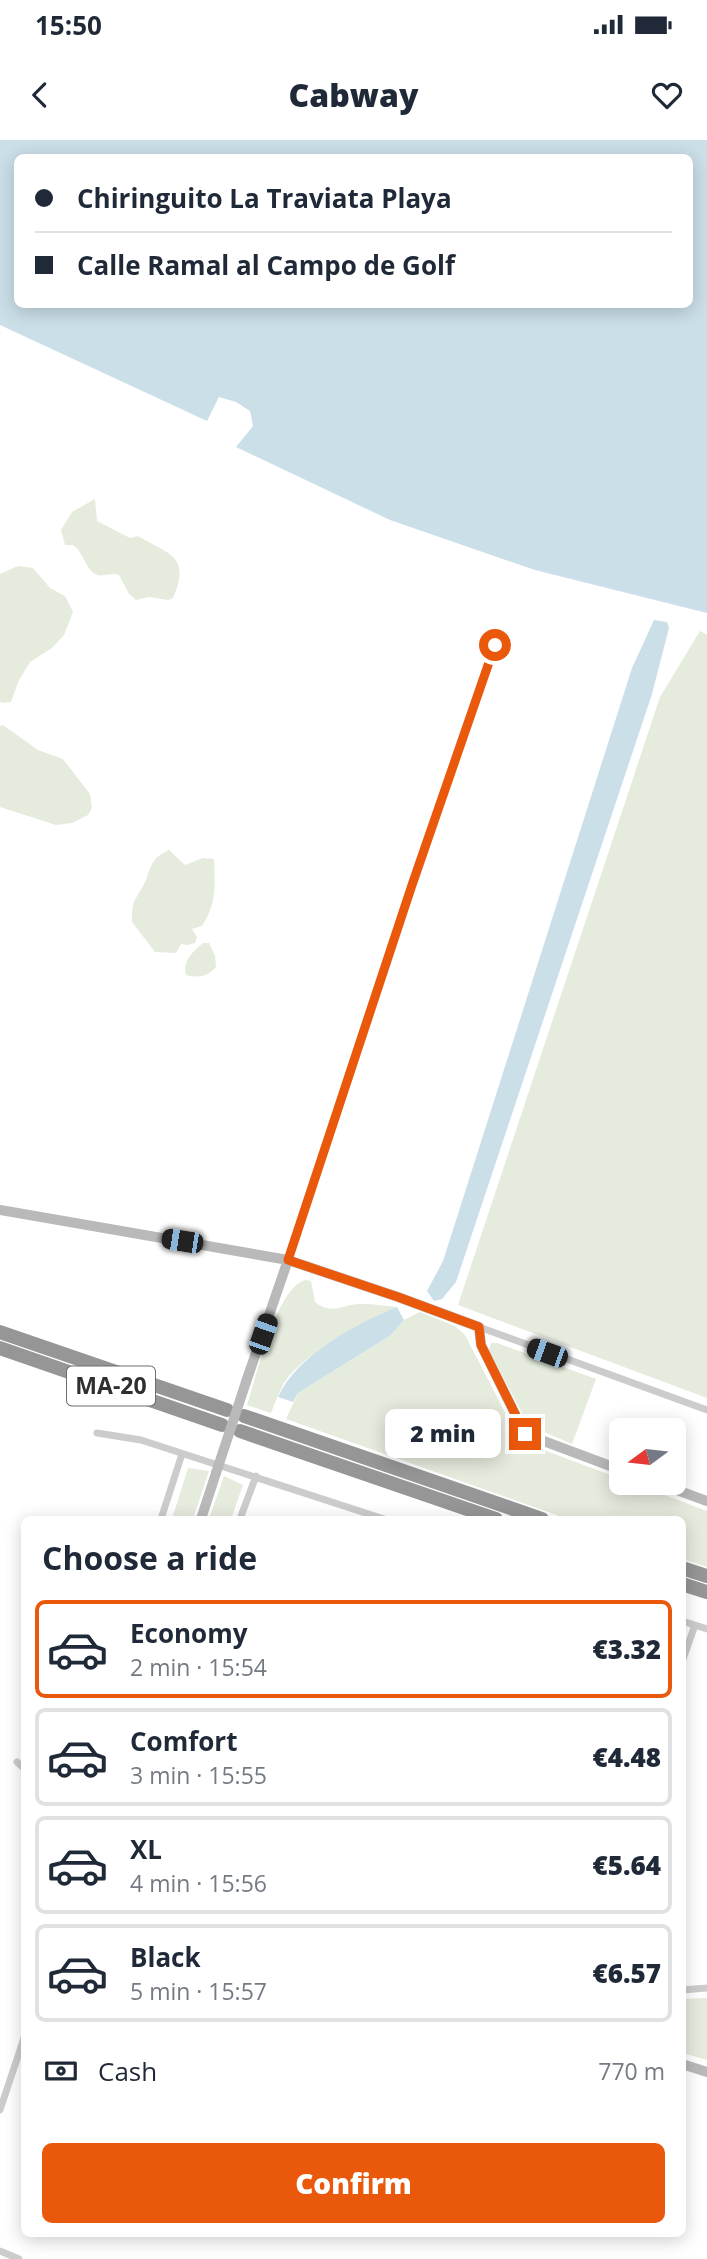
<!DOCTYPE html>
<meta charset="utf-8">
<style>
:root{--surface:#fff;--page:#f6f6f7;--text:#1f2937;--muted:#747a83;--line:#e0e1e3;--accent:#ea580c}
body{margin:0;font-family:"Open Sans",sans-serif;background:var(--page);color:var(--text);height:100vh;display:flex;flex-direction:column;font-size:26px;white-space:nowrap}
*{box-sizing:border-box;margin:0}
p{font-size:23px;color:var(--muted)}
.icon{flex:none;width:38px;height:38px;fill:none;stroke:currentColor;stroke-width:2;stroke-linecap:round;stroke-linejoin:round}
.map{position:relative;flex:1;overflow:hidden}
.side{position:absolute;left:21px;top:1376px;width:665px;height:721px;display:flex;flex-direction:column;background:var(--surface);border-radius:10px;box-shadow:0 4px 18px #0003}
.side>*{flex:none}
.hud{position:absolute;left:14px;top:14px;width:679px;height:154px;border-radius:10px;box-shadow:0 4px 18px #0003;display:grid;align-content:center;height:154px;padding:0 21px;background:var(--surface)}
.needle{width:46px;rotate:255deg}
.tools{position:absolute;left:609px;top:1278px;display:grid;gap:14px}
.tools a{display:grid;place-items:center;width:77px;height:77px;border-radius:10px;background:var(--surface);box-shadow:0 4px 18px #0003;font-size:35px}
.end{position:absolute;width:32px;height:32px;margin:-16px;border:9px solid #ea580c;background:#fff;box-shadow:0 0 0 4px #fff}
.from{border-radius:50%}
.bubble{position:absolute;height:49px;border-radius:10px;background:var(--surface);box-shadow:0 4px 18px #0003;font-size:23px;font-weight:800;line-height:49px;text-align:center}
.car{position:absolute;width:21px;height:42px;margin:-21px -10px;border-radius:9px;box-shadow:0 0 5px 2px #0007;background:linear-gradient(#222 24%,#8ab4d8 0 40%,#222 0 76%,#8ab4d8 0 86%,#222 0)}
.hud b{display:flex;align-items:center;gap:24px;height:66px;font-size:26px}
.hud b+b{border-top:2px solid var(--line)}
.hud i{width:18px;height:18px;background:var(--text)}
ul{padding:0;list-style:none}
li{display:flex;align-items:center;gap:21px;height:98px;margin:0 14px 10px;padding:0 7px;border:4px solid var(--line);border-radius:10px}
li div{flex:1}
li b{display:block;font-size:26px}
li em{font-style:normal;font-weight:800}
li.active{border-color:var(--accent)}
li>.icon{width:63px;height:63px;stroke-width:1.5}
h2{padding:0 21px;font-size:32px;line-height:84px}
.pay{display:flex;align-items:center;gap:18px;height:77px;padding:0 21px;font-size:26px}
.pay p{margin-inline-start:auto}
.cta{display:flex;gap:14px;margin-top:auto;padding:14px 21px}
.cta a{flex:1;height:80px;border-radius:10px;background:var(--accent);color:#fff;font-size:28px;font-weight:800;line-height:80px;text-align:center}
.status{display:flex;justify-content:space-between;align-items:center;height:49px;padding:0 35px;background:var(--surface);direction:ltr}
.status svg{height:19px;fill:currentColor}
header{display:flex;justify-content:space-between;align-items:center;height:91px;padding:0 21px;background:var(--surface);font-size:32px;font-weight:800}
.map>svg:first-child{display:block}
</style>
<div class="status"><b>15:50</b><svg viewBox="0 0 49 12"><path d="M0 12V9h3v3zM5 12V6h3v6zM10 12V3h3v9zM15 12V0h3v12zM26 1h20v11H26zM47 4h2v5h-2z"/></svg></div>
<header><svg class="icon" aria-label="back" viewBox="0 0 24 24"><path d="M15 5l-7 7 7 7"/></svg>Cabway<svg class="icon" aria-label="heart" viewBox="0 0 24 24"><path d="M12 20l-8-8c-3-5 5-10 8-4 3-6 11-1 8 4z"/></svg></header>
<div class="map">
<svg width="707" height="2119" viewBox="0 0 707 2119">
<rect width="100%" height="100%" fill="#fff"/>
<path fill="#e5ebdd" d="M95 359 97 381 130 398 138 396C170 415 191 416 173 458L168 460 149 457 136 460 129 454 119 435C111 432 102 438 95 434 86 429 83 412 73 405H65L61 390 72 372Z
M18 426 33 428 50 448 65 456 73 472 64 495 52 508 30 522 19 540 11 562 2 563 0 561V434Z
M700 491 707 495V1258L458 1165 660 557Z
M3 585 38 610 63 619 90 654 92 668 88 675 72 683 56 685 0 667V586Z
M169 710 185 725 203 718 214 719C215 746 217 762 202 786L192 789 197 797 195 803 187 805 181 804 176 813 155 812 132 782C131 758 138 758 146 740 151 725 153 717 169 710Z
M203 803H209L215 816 216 827C207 837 199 838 186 835 182 820 193 812 203 803Z
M305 1140 311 1141 315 1162C332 1176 344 1163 363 1164 375 1164 386 1166 397 1167 366 1180 302 1214 284 1243 279 1252 275 1263 271 1273L247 1265C256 1237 277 1147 305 1140Z
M420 1172 455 1186 465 1195 511 1284 528 1304 621 1339V1342H630L707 1371V1427L683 1419 682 1379H568L286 1279 298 1253 391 1195 404 1180Z
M491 1203H497L596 1239 572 1304 528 1285 489 1210Z
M188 1328 209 1331 193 1379H172Z
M224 1336 243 1345 231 1379H209Z
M707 1858V1920L683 1913 682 1859Z"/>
<path fill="#cbdfe9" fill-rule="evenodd" d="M0 0H707V473L535 430 390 380 236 307 253 286 250 271 236 262 219 257 207 281 0 185ZM18 18H690V164H18Z
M654 480 667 482 669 488 652 554 456 1142 442 1159 434 1161 427 1151 443 1121 632 528Z
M397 1167 404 1180 391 1195 298 1253 293 1262 278 1257C297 1215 356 1184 397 1167Z"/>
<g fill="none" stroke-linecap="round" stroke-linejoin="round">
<path stroke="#ccc" stroke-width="7" d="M288 1120 412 745 495 505
M479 1187 707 1270
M97 1293 141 1300 384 1379
M161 1379 182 1314
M240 1379 256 1336
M682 1481 707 1489
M682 1522 695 1485
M17 1622 24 1628
M682 1850 707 1848
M0 1970 24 1898
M0 2111 19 2119"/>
<path stroke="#b9b9b9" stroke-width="10" d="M0 1070 288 1120 398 1157 479 1187 481 1205 525 1294 621 1330
M246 1242 288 1120
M655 1342 707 1361
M201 1379 216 1333
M682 1924 707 1932"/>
<path stroke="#969696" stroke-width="14" d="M0 1192 227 1270
M0 1208 222 1285
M244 1276 542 1379
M240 1291 496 1379
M682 1428 707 1436
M682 1444 707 1452"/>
<path stroke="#b9b9b9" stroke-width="10" d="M216 1333 246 1242"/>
</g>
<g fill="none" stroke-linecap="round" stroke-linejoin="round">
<path stroke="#ea580c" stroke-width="9" d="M495 505 412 745 288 1120 398 1157 479 1187 481 1205 525 1294"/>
</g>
<g text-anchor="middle" stroke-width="7" stroke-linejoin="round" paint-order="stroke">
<rect fill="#fff" stroke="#6d6d6d" stroke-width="2" x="67" y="1226.5" width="88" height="39" rx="5"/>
<g font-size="23" font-weight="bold" fill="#2f2f2f">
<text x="111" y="1254">MA-20</text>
</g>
</g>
</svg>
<div class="tools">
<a><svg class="needle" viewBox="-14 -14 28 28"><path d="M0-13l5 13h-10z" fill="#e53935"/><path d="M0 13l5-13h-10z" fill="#747a83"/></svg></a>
</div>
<i class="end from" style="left:495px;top:505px"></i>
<i class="end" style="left:525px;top:1294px"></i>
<div class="bubble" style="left:385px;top:1269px;width:116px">2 min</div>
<i class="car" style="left:182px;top:1101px;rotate:279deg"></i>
<i class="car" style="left:263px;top:1194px;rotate:19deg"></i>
<i class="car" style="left:547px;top:1213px;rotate:290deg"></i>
<div class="hud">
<b><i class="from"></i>Chiringuito La Traviata Playa</b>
<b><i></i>Calle Ramal al Campo de Golf</b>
</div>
<section class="side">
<h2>Choose a ride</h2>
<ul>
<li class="active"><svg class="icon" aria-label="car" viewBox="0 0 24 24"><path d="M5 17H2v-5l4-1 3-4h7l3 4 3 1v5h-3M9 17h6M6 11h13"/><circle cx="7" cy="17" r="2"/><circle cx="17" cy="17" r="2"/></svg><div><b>Economy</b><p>2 min · 15:54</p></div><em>€3.32</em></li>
<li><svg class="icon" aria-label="car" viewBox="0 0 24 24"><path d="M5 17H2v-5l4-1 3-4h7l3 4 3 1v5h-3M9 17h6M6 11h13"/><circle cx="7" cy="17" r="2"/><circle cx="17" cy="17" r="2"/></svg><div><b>Comfort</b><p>3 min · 15:55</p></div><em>€4.48</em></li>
<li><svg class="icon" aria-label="car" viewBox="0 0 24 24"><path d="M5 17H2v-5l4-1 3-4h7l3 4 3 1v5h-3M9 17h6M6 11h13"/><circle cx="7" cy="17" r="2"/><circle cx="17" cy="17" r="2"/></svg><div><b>XL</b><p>4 min · 15:56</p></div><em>€5.64</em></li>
<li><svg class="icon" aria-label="car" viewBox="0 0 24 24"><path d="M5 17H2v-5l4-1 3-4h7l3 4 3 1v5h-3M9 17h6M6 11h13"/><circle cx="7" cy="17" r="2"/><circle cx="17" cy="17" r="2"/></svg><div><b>Black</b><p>5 min · 15:57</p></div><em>€6.57</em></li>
</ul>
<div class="pay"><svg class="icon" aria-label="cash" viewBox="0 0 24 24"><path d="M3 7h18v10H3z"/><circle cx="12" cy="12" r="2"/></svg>Cash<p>770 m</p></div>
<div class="cta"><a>Confirm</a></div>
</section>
</div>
